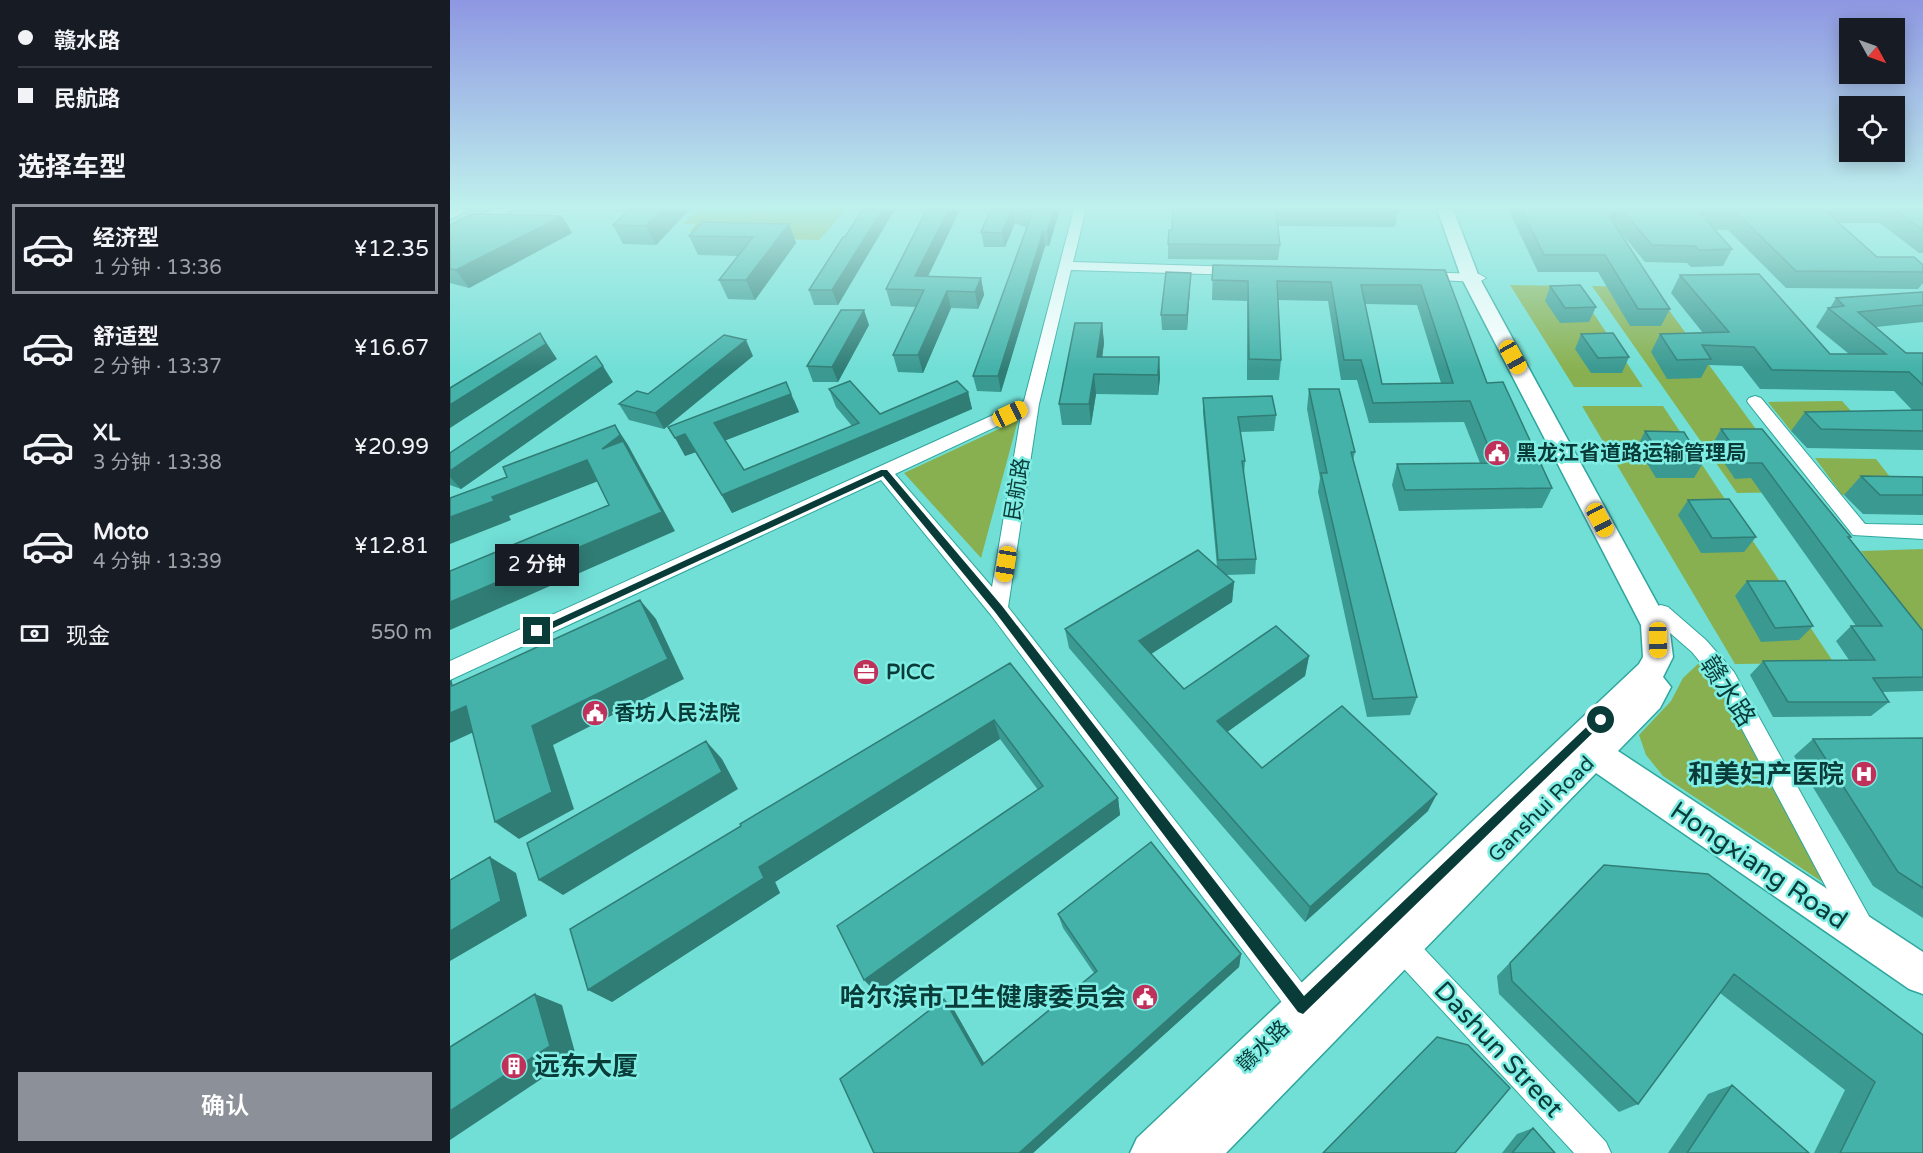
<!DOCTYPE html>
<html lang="zh">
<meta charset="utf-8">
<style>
:root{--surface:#171b24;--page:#20242c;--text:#f1f3f6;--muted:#9ea1a6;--line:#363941;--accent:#8c9099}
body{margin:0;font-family:"Varela Round","Noto Sans SC",sans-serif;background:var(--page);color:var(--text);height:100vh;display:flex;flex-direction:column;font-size:22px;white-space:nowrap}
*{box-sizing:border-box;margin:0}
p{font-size:20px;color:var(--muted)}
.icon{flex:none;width:33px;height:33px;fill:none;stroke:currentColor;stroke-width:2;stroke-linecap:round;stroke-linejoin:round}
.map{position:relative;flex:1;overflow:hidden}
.drawer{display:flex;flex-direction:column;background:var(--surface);width:450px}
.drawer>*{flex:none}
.top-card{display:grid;align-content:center;height:132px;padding:0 18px;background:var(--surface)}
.needle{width:39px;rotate:130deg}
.fabs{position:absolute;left:1389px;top:18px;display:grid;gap:12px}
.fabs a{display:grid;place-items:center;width:66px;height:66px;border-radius:0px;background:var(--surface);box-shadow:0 3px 15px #0003;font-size:30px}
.end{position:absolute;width:27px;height:27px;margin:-14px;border:8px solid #093c38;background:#fff;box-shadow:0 0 0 3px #fff}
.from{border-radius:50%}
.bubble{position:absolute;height:42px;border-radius:0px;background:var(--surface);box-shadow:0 3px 15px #0003;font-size:20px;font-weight:600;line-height:42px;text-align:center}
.car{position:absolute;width:18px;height:36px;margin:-18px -9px;border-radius:8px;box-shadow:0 0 4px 2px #0007;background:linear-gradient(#f5c518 24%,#345 0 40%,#f5c518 0 76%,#345 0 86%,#f5c518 0)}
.top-card b{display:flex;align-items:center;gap:21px;height:57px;font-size:22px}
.top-card b+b{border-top:2px solid var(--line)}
.top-card i{width:15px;height:15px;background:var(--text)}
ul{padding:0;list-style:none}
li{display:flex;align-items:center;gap:18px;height:90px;margin:0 12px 9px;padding:0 6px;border:3px solid transparent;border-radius:0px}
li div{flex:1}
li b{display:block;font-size:22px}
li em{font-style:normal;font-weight:600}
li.current{border-color:var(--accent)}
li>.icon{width:54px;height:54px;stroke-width:1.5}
h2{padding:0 18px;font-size:27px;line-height:72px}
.pay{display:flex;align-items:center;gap:15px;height:66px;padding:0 18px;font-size:22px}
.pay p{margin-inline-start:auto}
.button{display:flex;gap:12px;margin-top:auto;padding:12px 18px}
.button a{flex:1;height:69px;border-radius:0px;background:var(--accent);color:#fff;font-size:24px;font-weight:600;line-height:69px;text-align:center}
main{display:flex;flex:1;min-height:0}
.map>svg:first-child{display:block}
</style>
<main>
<section class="drawer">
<div class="top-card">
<b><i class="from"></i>赣水路</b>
<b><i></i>民航路</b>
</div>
<h2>选择车型</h2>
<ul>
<li class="current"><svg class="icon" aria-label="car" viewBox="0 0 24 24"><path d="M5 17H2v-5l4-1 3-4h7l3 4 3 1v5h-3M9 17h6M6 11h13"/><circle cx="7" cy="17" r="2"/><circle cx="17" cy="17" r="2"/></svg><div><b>经济型</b><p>1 分钟 · 13:36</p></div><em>¥12.35</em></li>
<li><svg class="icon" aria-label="car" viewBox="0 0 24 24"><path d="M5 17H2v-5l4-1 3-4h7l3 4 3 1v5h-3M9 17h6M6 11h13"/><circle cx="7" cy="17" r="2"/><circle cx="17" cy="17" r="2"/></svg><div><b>舒适型</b><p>2 分钟 · 13:37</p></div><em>¥16.67</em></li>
<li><svg class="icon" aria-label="car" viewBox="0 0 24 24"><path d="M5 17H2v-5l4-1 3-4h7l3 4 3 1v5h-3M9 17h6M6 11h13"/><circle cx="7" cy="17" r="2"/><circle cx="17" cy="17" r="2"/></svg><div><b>XL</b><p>3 分钟 · 13:38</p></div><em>¥20.99</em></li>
<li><svg class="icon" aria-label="car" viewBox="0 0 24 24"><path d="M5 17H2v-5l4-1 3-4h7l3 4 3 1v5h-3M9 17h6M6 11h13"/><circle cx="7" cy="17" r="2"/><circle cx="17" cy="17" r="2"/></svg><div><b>Moto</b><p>4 分钟 · 13:39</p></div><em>¥12.81</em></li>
</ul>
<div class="pay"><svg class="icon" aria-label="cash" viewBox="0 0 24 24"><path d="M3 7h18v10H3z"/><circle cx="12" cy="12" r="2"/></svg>现金<p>550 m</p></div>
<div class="button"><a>确认</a></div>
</section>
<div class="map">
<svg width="1473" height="1153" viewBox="0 0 1473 1153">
<rect width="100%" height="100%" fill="#71dfd6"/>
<path fill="#89b050" d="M249 209H397L369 240 249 237 240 231 246 224H233Z
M1060 285 1125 286 1193 387H1124Z
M1142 286 1202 287 1352 492 1287 493Z
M1392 401 1410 421 1473 430 1341 431 1318 402Z
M1132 406H1213L1384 663 1285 664Z
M568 420 531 558 454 473Z
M1365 458 1426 459 1444 482 1473 496 1392 495Z
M1473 549V636L1411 551Z
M1250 662 1267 685 1383 889 1213 776 1196 755 1189 735 1221 701 1233 678Z"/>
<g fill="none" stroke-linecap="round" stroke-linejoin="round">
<defs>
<path id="street" d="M624 209H636L623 262 789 267 796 271 789 275 621 270 589 404 558 607 863 997 867 1007 863 1017 853 1021 843 1017 541 615 431 480 0 680V661L574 401ZM571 415 542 587 445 474Z
M971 272 1029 274 1036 278 1029 282 966 279 964 276Z
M1305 396 1311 398 1415 524 1473 525V539L1403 535 1299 404 1297 401 1299 398Z
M1211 605 1218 607 1256 640 1284 672 1420 918 1424 927 1420 936 1411 940 1402 936 1268 684 1242 652 1204 619 1201 613 1204 607Z
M952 932 962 936 1156 1142 1161 1153H1124L942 956 938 946 942 936Z"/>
<path id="secondary" d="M0 209H20L0 219Z
M44 209H64L0 241V229Z
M987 209H1003L1029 277 1219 625 1223 657 1213 677 1221 687 1210 708 1168 751 1473 952V994L1459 989 1146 773 776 1153H680L687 1138 1189 664 1193 657 1191 625 1011 277Z"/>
</defs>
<use href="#street" stroke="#2fa69d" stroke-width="2"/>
<use href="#secondary" stroke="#2fa69d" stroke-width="3"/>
<use href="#street" fill="#fff" fill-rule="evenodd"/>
<use href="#secondary" fill="#fff" fill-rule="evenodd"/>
</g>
<path fill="#3a9991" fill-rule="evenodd" d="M180 209H240L206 245 173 244 163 225Z
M413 209H445L388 305H364L359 290Z
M477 209H510L478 277 531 278 534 295 528 309 501 308 473 373 448 372 443 355 466 307 441 306 436 289Z
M541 209H610L599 246H595L551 392 527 391 523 376 577 228 565 223 555 247H534L531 232Z
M723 209 948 213 945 227 828 226 830 245 828 260 718 259V244L722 230Z
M1058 209H1473V253H1469L1430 223H1390L1427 257 1473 265V283L1468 289 1336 288 1278 230H1265L1282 249 1273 266 1241 267 1237 263 1195 262 1167 228 1220 309 1211 326H1180L1148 272H1088Z
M112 216 122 233 19 288 0 283V225Z
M339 224 346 243 305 300 278 299 269 280 288 256 248 255 239 236Z
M763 265 995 270 1037 383 1102 488 1092 508 949 511 942 485 947 464 1030 463 1014 422 919 423 907 380H891L878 301 828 300 831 360 829 380H797V301L762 300ZM915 304 967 305 991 383 932 384Z
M1230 275 1380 354H1399L1366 327 1378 308H1380L1386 298 1473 292V322L1426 327 1456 353H1473V450L1357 448 1341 431 1355 412 1463 411 1444 391 1310 389 1292 366 1258 365 1251 378 1217 379 1201 352 1210 334 1253 333 1221 293Z
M1100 286 1146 307 1139 322 1110 323 1095 301Z
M740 287 737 330H712L711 315Z
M652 323 654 343 652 357H709L710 378 708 395 646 394 641 425H612L609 404Z
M419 325 388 382H363L357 366Z
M1131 334 1179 357 1172 373H1141L1125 349Z
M303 356 214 429 179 420 169 404Z
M163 382 11 489 0 485V453Z
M379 389 430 414 518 392 522 409 282 513 246 452 235 456 344 400 349 412 275 440 294 470 402 426 386 407Z
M859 389 905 452 903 460 967 697 960 715 917 717 868 492 870 478 857 409Z
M753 398 826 415 824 431 790 432 795 461 794 474 806 559 805 574 776 575 784 582 782 602 701 654 734 689 859 656 855 676 777 732 812 768 978 811 855 922 619 648 615 629 767 567 753 413Z
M1271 429 1401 537 1399 538 1473 631V691L1432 692 1439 702 1421 716 1323 717 1300 675 1313 661 1399 660 1386 641 1401 626H1406L1301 478 1285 479 1262 445Z
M1195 431 1253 463 1244 478H1206L1187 447Z
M1411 476 1473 477V515L1413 514 1394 495Z
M1238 500 1306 537 1294 552 1251 553 1228 515Z
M1297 581 1363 626 1349 640 1311 642 1285 596Z
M560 663 668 798 670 815 427 993 588 790 550 739 325 882 330 893 162 1002Z
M1473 738V918L1423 886 1344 756 1363 739Z
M1154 865 1473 1035V1153H1364L1395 1090 1270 993 1188 1104 1169 1112 1049 994 1047 976Z
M608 914 791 954 789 967 583 1153H424L504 1010 534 1063 644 973 613 928Z
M1282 1085 1359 1153H1218L1258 1094Z
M1083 1128 1105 1153H1052L1067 1134Z"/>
<path fill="#307d76" d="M213 209H240L206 245 196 226Z
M433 209H445L388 305 382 290Z
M499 209H510L491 249 471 290 465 276Z
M562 209 565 223 555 247 552 233Z
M604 209H610L599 246 597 232Z
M1170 209 1164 224 1159 216Z
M112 216 122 233 19 288 6 270Z
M339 224 346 243 305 300 296 280Z
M593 232 595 246 551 392 548 376Z
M741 273 740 287 737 330V315Z
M531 278 534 295 528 309 525 292Z
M497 291 501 308 473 373 468 355Z
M414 310 419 325 388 382 382 367Z
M652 323 654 343 650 374 647 357Z
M90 333 107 359 0 428V405Z
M296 340 303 356 214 429 205 413Z
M709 357 710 378 708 395V375Z
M153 366 163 382 11 489 0 477V471Z
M644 374 646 394 641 425 639 404Z
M336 382 349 412 274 441 264 423Z
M518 392 522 409 282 513 272 495Z
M165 425 178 445 225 531 0 630V602L212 512 152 449Z
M235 434 246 452 235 456 225 438Z
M137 460 151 480 59 516 61 520 0 544V517L42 497Z
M784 582 782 602 690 661 689 641Z
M190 600 206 619 234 679 103 745 124 809 69 839 45 822 82 726Z
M859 656 855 676 766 740 767 721Z
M16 706 39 725 0 743V713Z
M544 720 550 739 325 882 330 893 162 1002 138 990 309 867Z
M256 741 272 759 288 789 113 895 89 880Z
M987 794 978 811 855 922 860 907Z
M668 798 670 815 427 993 414 980Z
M40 857 66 873 77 916 0 961V931Z
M791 954 789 967 583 1153H569Z
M85 994 112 1005 126 1056 0 1140V1111Z
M494 999 504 1010 541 1075 532 1065Z"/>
<path fill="#44b2a9" stroke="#307d76" stroke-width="1.5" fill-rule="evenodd" d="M180 209H213L196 226 163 225Z
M413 209H433L382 290H359L393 237H395Z
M477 209H499L465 276 531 278 525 292 497 291 468 355H443L474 290 436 289Z
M541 209H604L597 232H593L548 376H523L581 216 562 209 552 233 531 232Z
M723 209H946L948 213 826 212 830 245 718 244 719 230H722Z
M1071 209H1170L1159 216 1220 309H1188L1155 255H1094Z
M1171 209H1373L1427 257H1464L1473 265V272L1346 271 1287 213H1250L1282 249 1249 250 1245 246 1202 245Z
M1443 209H1473V230Z
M22 214 112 216 6 270 0 269V225Z
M252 222 339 224 296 280H269L303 237 239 236Z
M763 265 995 270 1037 383 1053 382 1102 488 955 490 947 464 1045 463 1020 401 923 403 911 360H894L881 282 827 281 831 360 799 359 798 281 762 280ZM911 285H971L1003 383 932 384Z
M716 272 741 273 737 315H711Z
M1309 274 1380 354H1436L1378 308 1394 306 1386 298 1473 292V305L1408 312 1456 353H1473V385L1459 372 1322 370 1304 347 1252 345 1261 359 1227 360 1210 334 1279 332 1230 275Z
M1130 285 1146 307 1115 308 1100 286Z
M391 310H414L382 367 357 366Z
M625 323H652L647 357H709L708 375 644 374 639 404H609Z
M90 333 96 344 0 405V388Z
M1163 333 1179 357 1148 358 1131 334Z
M274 335 296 340 205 413 169 404 187 391 198 394Z
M146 356 153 366 0 471V453Z
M400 381 430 414 507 381 518 392 272 495 235 434 225 438 218 427 336 382 341 394 264 423 294 470 409 423 379 389Z
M859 389H889L905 452H901L967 697 923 699 871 473H877Z
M822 396 826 415 788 417 795 461H792L806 559 768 560 753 398Z
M1473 410V431L1371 429 1355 412Z
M165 425 170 435 152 449 173 441 212 512 0 602V571L159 505 137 460 42 497 44 501 0 517V498L57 477 53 467Z
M1271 429H1312L1401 537H1398L1473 631V677L1423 678 1439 702H1338L1313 661 1425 660 1401 626H1432L1312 463H1295Z
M1195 431 1234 432 1253 463H1215Z
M1411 476 1473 477V495H1430Z
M1279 499 1306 537 1262 538 1238 500Z
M748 550 784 582 689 641 734 689 826 626 859 656 767 721 812 768 892 706 987 794 860 907 615 629Z
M1297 581H1335L1363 626 1325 628Z
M190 600 218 659 82 726 102 792 45 822 16 706 0 713V682L1 681 2 686Z
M560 663 668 798 414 980 387 926 593 786 544 720 309 867 314 878 138 990 120 929 291 826 290 824Z
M1473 738V888L1448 872 1363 739Z
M256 741 272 772 89 880 77 843Z
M701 842 791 954 569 1153H424L390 1079 494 999 532 1065 647 971 608 914Z
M40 857 51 901 0 931V880Z
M1154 865 1258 874 1473 1035V1153H1390L1425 1082 1284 974 1188 1104 1062 981 1060 963Z
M85 994 100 1046 0 1111V1047Z
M987 1037 1018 1045 1060 1088 1005 1153H873Z
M1282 1085 1359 1153H1237Z
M1083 1128 1105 1153H1062Z"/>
<linearGradient id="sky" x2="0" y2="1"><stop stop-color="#8e97e2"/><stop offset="0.56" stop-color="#bff1ed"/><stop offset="1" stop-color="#bff1ed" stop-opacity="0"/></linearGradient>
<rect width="1473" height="370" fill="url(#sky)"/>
<path fill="#093c38" d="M431 470H437L552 606 854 996 1147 717 1151 715 1156 720 853 1014 848 1012 545 612 433 476 90 634 87 635 82 631Z"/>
<defs>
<symbol id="civic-disc" viewBox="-11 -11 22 22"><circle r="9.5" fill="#bf305b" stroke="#7fede3"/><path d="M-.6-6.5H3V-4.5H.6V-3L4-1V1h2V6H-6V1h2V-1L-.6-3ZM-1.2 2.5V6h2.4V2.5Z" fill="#fff"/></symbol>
<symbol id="office-disc" viewBox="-11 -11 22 22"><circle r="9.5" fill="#bf305b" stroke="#7fede3"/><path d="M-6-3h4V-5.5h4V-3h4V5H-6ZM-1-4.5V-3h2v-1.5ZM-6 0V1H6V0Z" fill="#fff"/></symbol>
<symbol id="hospital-disc" viewBox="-11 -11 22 22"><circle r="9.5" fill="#bf305b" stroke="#7fede3"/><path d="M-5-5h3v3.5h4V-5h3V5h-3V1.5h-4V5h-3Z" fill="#fff"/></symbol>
<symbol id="building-disc" viewBox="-11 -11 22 22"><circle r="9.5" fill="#bf305b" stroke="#7fede3"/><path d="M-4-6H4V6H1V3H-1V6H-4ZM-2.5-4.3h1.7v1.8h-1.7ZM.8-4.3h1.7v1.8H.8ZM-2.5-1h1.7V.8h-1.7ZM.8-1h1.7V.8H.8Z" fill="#fff"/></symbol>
</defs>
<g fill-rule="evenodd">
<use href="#civic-disc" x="1032" y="438" width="30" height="30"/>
<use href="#office-disc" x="401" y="657" width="30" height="30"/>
<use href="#civic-disc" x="130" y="698" width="30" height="30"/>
<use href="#hospital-disc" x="1399" y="759" width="30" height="30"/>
<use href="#civic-disc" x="680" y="982" width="30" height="30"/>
<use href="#building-disc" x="49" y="1051" width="30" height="30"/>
</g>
<g text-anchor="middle" stroke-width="5" stroke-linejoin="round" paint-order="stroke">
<g font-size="21" font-weight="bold" fill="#093c38" stroke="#7fede3" text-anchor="start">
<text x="1066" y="460">黑龙江省道路运输管理局</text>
<text x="436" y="679">PICC</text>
<text x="164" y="720">香坊人民法院</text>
</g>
<g font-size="21" fill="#093c38" stroke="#7fede3">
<text transform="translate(567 489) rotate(-81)" y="7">民航路</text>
<text transform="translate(1091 809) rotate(-45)" y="7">Ganshui Road</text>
<text transform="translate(813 1046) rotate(-44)" y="7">赣水路</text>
</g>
<g font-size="26" fill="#093c38" stroke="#7fede3">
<text transform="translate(1278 691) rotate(57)" y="9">赣水路</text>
<text transform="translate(1309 865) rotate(34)" y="9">Hongxiang Road</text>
<text transform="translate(1049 1049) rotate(47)" y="9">Dashun Street</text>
</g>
<g font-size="26" font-weight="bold" fill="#093c38" stroke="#7fede3" text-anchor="end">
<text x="1394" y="783">和美妇产医院</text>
<text x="676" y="1006">哈尔滨市卫生健康委员会</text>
<text x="84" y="1075" text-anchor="start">远东大厦</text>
</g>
</g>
</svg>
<div class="fabs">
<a><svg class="needle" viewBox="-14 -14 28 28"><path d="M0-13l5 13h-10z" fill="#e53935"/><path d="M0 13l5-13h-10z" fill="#9ea1a6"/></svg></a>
<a><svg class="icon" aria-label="locate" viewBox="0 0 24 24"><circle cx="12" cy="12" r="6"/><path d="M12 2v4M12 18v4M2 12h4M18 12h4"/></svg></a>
</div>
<i class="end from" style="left:1151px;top:720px"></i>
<i class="end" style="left:87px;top:631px"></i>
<div class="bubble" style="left:45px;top:544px;width:84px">2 分钟</div>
<i class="car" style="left:1063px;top:357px;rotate:151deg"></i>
<i class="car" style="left:560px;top:414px;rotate:65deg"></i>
<i class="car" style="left:1150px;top:520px;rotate:152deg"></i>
<i class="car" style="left:556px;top:564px;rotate:189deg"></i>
<i class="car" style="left:1208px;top:640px;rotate:179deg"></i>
</div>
</main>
